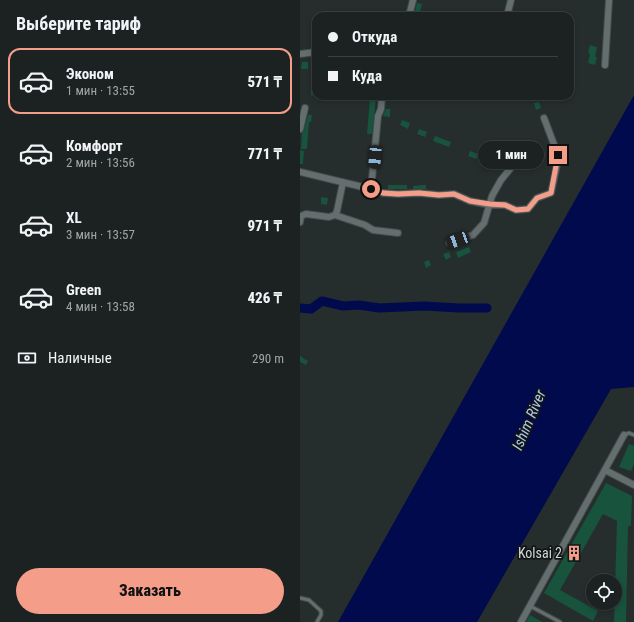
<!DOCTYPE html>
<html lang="ru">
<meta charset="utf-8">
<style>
:root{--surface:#1c2222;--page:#252a2a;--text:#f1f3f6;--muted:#a0a4a5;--line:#3a3f40;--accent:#f49e8a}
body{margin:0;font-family:"Roboto Condensed",sans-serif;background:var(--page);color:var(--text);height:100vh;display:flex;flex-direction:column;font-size:15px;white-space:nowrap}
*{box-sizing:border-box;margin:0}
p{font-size:13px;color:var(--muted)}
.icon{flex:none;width:22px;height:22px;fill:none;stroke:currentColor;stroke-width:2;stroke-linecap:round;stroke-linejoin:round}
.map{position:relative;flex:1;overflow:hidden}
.drawer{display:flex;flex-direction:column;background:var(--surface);width:300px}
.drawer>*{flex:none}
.top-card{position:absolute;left:12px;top:12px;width:262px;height:88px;border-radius:12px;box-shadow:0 2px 6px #0003,0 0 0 1px var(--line);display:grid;align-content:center;height:88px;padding:0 16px;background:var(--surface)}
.fabs{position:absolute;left:286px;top:574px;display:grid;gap:8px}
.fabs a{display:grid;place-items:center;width:36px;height:36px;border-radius:50%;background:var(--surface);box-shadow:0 2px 6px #0003,0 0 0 1px var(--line);font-size:20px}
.end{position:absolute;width:18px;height:18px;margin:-9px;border:5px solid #f49e8a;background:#111;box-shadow:0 0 0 2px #111}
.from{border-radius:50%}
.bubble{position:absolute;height:28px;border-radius:14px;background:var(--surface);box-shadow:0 2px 6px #0003,0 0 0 1px var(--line);font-size:13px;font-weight:800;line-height:28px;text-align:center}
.car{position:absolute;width:12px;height:24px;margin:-12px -6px;border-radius:5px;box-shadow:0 0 3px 1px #0007;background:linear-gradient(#222 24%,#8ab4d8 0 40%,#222 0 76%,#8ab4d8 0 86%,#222 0)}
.top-card b{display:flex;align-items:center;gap:14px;height:38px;font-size:15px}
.top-card b+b{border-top:1px solid var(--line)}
.top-card i{width:10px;height:10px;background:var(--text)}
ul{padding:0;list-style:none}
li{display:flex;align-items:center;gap:12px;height:66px;margin:0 8px 6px;padding:0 8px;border:2px solid transparent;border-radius:12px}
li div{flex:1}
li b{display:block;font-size:15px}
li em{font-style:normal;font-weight:800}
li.active{border-color:var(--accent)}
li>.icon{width:36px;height:36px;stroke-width:1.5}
h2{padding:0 16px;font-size:18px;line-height:48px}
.pay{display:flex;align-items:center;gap:10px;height:44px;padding:0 16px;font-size:15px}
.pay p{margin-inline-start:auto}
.button{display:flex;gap:8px;margin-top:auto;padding:8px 16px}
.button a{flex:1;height:46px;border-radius:24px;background:var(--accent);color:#111;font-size:16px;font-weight:800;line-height:46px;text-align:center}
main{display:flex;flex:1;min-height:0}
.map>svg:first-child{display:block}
</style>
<main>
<section class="drawer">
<h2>Выберите тариф</h2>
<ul>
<li class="active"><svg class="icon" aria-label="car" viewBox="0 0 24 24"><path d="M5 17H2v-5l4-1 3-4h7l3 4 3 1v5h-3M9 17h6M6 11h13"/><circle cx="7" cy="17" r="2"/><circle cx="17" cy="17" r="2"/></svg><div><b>Эконом</b><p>1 мин · 13:55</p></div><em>571 ₸</em></li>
<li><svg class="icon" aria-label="car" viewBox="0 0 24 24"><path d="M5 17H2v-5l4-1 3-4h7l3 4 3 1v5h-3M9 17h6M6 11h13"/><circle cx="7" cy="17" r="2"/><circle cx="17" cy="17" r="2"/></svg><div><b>Комфорт</b><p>2 мин · 13:56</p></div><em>771 ₸</em></li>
<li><svg class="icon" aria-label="car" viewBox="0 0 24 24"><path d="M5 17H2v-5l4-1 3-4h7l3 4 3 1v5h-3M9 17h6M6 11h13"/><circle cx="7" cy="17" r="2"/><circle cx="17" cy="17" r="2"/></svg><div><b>XL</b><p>3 мин · 13:57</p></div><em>971 ₸</em></li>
<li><svg class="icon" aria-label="car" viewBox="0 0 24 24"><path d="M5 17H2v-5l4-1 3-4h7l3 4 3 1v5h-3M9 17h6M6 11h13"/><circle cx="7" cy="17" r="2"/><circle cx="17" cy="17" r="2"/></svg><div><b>Green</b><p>4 мин · 13:58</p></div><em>426 ₸</em></li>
</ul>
<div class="pay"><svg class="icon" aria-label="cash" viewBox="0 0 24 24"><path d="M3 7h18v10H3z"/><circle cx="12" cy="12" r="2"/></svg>Наличные<p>290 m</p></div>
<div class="button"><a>Заказать</a></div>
</section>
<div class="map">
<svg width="334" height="622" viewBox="0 0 334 622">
<rect width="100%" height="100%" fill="#262d2d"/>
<path fill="#000a4c" d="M334 95V387L311 389 177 622H38Z"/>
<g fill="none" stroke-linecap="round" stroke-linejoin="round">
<path stroke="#000a4c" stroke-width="9" d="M0 308 11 309 22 301 43 306 59 305 79 308 124 306 159 308H187"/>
</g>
<path fill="#17533d" d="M117 3 122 4 120 12 115 11Z
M290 45 297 47 295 57H297L295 65 288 63 290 54 288 53Z
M2 62H8V69H1Z
M11 88H16V96L11 95Z
M70 98H76L72 134H67Z
M239 102 241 108 236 110 234 103Z
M86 109H90V117L83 116Z
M8 115H12L11 122H9L7 149H1L2 133 4 130Z
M102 120 110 123 108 129 100 125Z
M119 129 127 132 125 137 117 134Z
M135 136 151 142 149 147 133 141Z
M0 150 4 151 3 164H0Z
M170 151 178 154 176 159 168 156Z
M210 152 218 155 216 159H213L208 157Z
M182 158 190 161 188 167 180 164Z
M88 185H107V189H88Z
M121 185H126V189H113V186Z
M21 197 28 198 27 205 21 204Z
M169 247 171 252 158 258 156 252Z
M149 252 151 257 146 260 143 254Z
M129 260 131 265 126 268 124 262Z
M0 356 8 361 6 365 0 362Z
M329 444 334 446V464L331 471 319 467Z
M306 483 332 496 331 526H328L326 622H314L317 521 303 514 260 590 298 611 293 621 244 593Z
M230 615 242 622H226Z"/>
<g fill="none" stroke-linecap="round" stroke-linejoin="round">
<defs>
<path id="lane" d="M324 435 329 433 334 435
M0 598 9 600 21 611V615L17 622
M230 606 260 622"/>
<path id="street" d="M109 16 113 0
M207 16 211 0
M0 54 16 52
M305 65 309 0
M0 129 5 108
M0 172 71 189 83 193 98 194 119 193 139 195 154 194 170 201 190 205H205L216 210 228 209 237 198 251 193 258 160V155L244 118
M71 189 78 116 81 109 82 96
M35 215 37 211 43 182
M0 222 1 216 6 214 29 217 35 215 65 225 73 230 98 233
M149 243 173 235 184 223 192 196 201 180 215 163
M305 470 334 485
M221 622 324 435"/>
</defs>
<use href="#lane" stroke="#454b4b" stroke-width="5"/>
<use href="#street" stroke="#454b4b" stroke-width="8"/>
<use href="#lane" stroke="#656e6e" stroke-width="3"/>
<use href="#street" stroke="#656e6e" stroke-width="6"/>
</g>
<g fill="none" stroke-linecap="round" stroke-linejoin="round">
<path stroke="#f49e8a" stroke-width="5" d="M71 189 83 193 98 194 119 193 139 195 154 194 170 201 190 204 205 205 216 210 228 209 237 198 251 193 258 155"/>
</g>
<defs>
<symbol id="building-bare" viewBox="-9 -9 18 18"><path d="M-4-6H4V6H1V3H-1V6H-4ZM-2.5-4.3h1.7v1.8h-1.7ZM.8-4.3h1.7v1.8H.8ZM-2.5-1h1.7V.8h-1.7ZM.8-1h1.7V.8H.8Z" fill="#f49e8a" stroke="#111515" stroke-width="2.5" paint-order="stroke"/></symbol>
</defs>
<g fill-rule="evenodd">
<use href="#building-bare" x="263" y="542" width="22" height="22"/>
</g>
<g text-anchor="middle" stroke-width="3.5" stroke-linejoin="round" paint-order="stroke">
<g font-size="14" fill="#d2d7d7" stroke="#111515" text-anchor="end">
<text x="262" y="558">Kolsai 2</text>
</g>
<g font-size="15" font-style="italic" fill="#b2c7ee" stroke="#111515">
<text transform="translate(229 420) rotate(-67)" y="5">Ishim River</text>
</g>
</g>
</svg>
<div class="fabs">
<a><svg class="icon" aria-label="locate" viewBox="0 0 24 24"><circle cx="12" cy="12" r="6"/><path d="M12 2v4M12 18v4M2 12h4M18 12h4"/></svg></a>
</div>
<i class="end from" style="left:71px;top:189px"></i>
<i class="end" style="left:258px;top:155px"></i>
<div class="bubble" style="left:178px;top:141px;width:66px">1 мин</div>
<i class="car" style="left:75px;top:157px;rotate:185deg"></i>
<i class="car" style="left:158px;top:240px;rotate:250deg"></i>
<div class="top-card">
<b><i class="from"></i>Откуда</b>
<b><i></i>Куда</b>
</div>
</div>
</main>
